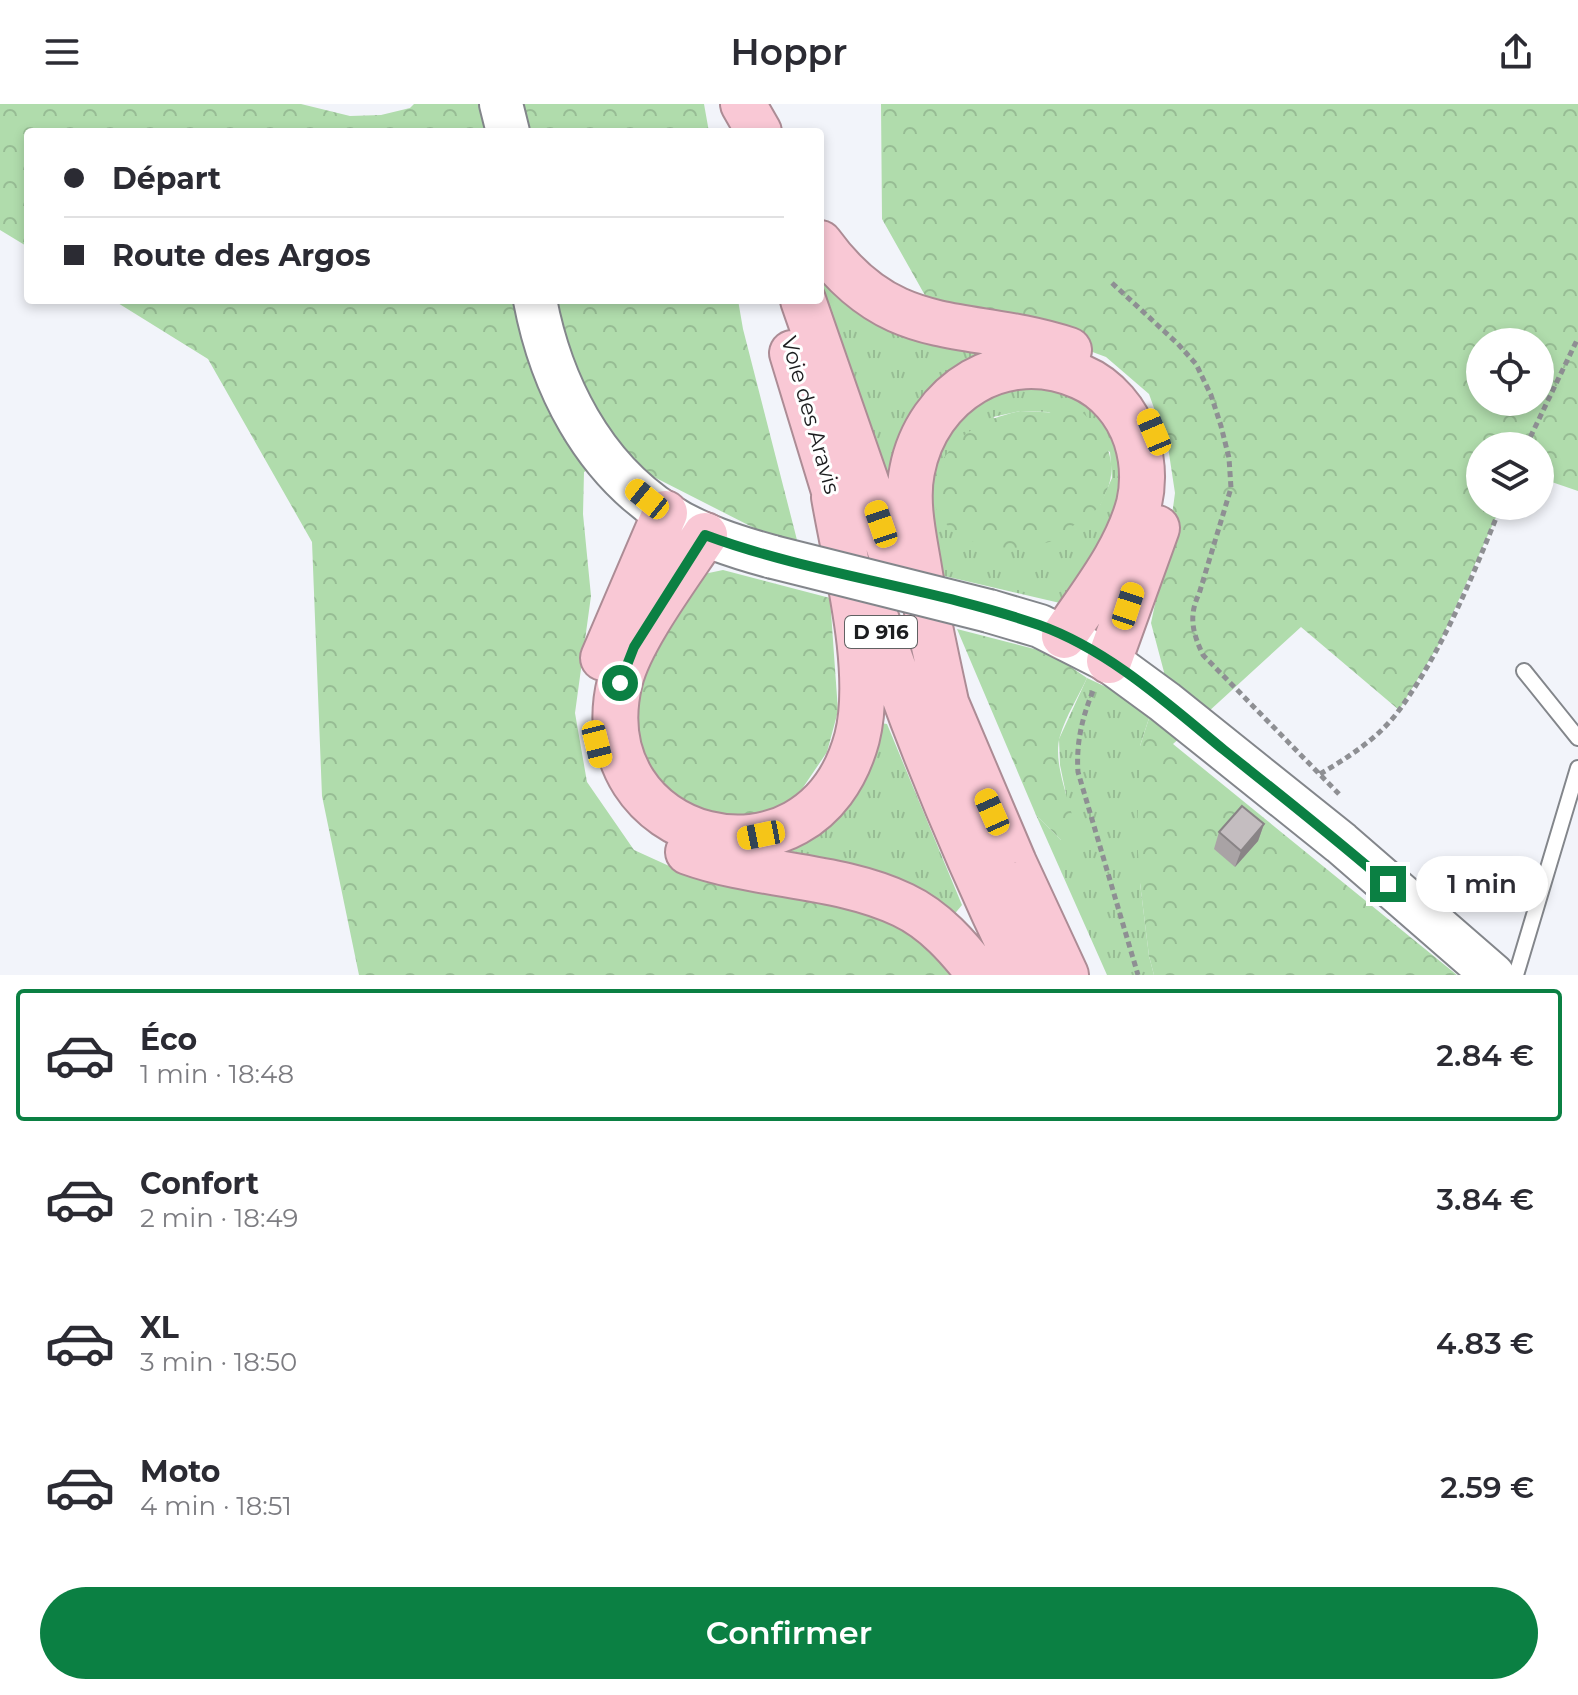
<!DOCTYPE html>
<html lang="fr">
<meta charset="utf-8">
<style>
:root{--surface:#fff;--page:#f7f7f7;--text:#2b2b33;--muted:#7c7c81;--line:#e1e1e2;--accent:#0b8043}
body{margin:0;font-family:Montserrat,sans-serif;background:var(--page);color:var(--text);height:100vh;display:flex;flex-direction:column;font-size:30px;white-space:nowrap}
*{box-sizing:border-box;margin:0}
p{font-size:26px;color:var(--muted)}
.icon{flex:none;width:44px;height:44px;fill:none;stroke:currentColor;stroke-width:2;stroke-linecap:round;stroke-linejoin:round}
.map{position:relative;height:871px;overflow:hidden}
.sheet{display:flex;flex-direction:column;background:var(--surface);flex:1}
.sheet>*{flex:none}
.top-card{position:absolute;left:24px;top:24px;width:800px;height:176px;border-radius:8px;box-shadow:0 4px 12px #0003;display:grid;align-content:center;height:176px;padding:0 40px;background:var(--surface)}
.controls{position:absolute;left:1466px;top:224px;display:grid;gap:16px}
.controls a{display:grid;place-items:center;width:88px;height:88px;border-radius:50%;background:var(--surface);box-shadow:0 4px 12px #0003;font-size:40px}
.end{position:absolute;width:36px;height:36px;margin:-18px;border:10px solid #0b8043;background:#fff;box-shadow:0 0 0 4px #fff}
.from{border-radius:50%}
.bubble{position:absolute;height:56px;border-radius:28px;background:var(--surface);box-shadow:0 4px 12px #0003;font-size:26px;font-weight:600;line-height:56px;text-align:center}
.car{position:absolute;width:24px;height:48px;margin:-24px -12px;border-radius:10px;box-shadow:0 0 6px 2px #0007;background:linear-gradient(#f5c518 24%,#345 0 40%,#f5c518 0 76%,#345 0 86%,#f5c518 0)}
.top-card b{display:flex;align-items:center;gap:28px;height:76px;font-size:30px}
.top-card b+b{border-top:2px solid var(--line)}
.top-card i{width:20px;height:20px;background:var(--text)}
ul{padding:14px 0 0;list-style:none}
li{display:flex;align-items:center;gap:24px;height:132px;margin:0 16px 12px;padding:0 24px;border:4px solid transparent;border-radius:8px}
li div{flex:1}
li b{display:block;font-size:30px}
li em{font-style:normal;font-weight:600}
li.active{border-color:var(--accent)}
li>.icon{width:72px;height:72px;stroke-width:1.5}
.primary-button{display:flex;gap:16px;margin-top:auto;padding:16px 40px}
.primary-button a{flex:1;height:92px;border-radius:48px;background:var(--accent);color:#fff;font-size:32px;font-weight:600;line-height:92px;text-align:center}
header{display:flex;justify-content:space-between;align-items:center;height:104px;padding:0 40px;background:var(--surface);font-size:36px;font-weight:600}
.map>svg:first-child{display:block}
</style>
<header><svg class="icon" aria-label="menu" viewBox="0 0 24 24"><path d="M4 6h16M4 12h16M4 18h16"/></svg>Hoppr<svg class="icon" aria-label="share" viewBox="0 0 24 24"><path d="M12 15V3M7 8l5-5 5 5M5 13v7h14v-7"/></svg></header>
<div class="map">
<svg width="1578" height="871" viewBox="0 0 1578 871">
<defs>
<pattern id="grass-tufts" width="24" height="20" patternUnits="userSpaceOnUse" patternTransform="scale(2)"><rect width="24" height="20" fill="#b0dcac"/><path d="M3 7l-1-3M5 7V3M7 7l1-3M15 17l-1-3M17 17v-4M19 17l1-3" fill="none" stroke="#97bc94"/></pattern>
<pattern id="forest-crowns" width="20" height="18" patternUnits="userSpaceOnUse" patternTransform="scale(2)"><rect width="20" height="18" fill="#b0dcac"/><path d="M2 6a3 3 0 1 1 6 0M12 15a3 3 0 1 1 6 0" fill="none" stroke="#97bc94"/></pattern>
</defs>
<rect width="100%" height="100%" fill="#f2f4fa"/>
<path fill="url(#grass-tufts)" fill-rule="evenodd" d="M824 180 870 215 983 240 993 254 905 322 889 361 885 390 817 209Z
M981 277 1080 285 1128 345 1125 417 1060 499 923 467 915 378ZM1020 307 1049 308 1110 348 1112 374 1100 401 993 313Z
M1087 574 1119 589 1150 611 1140 642V779L1149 852 1154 871H1107L1036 711 1061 736 1066 690 1060 661 1059 635Z
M869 617 887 620 962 801 952 813 760 746Z"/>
<path fill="url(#forest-crowns)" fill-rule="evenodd" d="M0 0H301L350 12 381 11 410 4 414 0H704L709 28H28V143L0 126Z
M881 0H1578V387L1540 374V342H1480V402H1501L1439 540 1399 606 1301 523 1173 640 1457 871H1154L1149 852 1140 779 1137 733 1140 642 1164 568 1151 519 1169 434 1175 389 1168 343 1149 290 1106 253 1041 229 931 202 882 115ZM1480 238H1540V298H1480Z
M113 196H738L743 225 797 436 762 428 650 371 619 347 584 368 583 410 591 492 575 609 587 678 634 746 700 776 745 778 889 815 944 842 965 871H359L322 692 312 438 208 255Z
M1020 307 1084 310C1105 331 1119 358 1107 386 1104 392 1103 398 1099 403 1092 410 1082 416 1074 421 1067 427 1058 435 1049 438 1012 449 960 446 939 410 930 395 930 378 938 364 956 330 983 315 1020 307Z
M723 466 830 494 838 607 827 648 802 685 781 704 740 719 646 686 624 579 699 471Z
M957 525 1050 549 1087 574C1078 593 1066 612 1060 632 1051 662 1075 707 1078 738L1061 736 1036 711Z"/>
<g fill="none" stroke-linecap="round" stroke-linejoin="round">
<defs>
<path id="lane" d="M1524 567 1578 634
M1516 871 1578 664"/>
<path id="secondary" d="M501 0 508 28
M535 196C551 280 592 362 666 410 698 431 736 443 773 453
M989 507 1040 522 1109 557 1165 598 1341 739 1493 871"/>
<path id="highway" d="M743 0 759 28
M820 139C894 241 965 212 1069 246
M803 196 901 478
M792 249 844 420
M705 431C680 469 630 535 620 577 580 740 812 802 857 634 874 567 846 462 834 393
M874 508C916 632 966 753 1023 871
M603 554 665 409
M1109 557 1157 424
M938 580 1014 759 1066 871
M948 607C937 557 926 508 918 458 913 429 906 396 912 367 927 288 1005 239 1081 273 1107 284 1127 308 1136 335 1143 357 1144 378 1139 400 1126 449 1091 491 1064 532
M688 748C757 773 839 770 903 801 935 816 959 844 980 871"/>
</defs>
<use href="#lane" stroke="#83868b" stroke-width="18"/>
<use href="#secondary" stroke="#83868b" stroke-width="46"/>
<use href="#highway" stroke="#ac8c95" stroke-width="48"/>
<path stroke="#8e8f93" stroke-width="5" stroke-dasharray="6 4" stroke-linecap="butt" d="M1112 179 1178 240 1196 260 1211 291 1221 322 1229 354 1231 384 1199 490C1188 512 1193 530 1203 551L1339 690
M1526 342 1578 234
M1093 587C1082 614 1076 639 1078 668L1138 871
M1320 670C1349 653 1380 633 1400 605 1444 544 1473 471 1501 402"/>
<use href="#lane" stroke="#fff" stroke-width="14"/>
<use href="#secondary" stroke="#fff" stroke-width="42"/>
<use href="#highway" stroke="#f9c8d5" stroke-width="44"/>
<defs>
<path id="secondary-bridge" d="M773 453 989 507"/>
</defs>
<use href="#secondary-bridge" stroke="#83868b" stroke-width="46" stroke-linecap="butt"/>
<use href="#secondary-bridge" stroke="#fff" stroke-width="42"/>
</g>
<path fill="#a9a3a5" d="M1264 720 1258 737 1235 763 1214 745 1219 728Z"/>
<path fill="#898486" d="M1264 720 1258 737 1235 763 1241 747Z"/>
<path fill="#c4bdc0" stroke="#898486" stroke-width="2" d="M1242 702 1264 720 1241 747 1219 728Z"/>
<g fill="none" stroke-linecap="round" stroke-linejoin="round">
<path stroke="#0b8043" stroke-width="10" d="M620 579 634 543 705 431C813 471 930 483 1039 521 1109 546 1168 600 1224 646 1279 690 1335 734 1388 780"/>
</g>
<g text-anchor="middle" stroke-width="6" stroke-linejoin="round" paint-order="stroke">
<rect fill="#fff" stroke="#606162" stroke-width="2" x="845" y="512" width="72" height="32" rx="6"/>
<g font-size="20" font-weight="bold" fill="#1c1d1f">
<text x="881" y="535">D 916</text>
</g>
<g font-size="22" fill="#1c1d1f" stroke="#fff">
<text transform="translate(811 311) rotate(74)" y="8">Voie des Aravis</text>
</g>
</g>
</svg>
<div class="controls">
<a><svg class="icon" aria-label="locate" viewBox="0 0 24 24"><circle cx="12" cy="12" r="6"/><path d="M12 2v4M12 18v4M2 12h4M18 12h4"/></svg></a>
<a><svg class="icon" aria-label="layers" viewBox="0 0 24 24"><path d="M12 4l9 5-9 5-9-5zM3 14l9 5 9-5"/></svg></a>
</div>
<i class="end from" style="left:620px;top:579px"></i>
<i class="end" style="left:1388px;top:780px"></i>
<div class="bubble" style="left:1416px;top:752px;width:132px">1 min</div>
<i class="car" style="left:1154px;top:328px;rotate:337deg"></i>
<i class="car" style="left:647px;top:395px;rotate:309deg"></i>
<i class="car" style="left:881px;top:420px;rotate:341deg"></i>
<i class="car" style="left:1128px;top:502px;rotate:18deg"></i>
<i class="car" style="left:597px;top:640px;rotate:166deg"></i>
<i class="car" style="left:992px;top:708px;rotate:336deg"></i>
<i class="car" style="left:761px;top:731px;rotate:259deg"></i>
<div class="top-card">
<b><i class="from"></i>Départ</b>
<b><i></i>Route des Argos</b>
</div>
</div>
<section class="sheet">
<ul>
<li class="active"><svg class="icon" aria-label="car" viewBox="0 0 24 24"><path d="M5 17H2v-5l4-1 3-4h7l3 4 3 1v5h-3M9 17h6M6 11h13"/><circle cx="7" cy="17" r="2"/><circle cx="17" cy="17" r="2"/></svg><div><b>Éco</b><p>1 min · 18:48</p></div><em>2.84 €</em></li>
<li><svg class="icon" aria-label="car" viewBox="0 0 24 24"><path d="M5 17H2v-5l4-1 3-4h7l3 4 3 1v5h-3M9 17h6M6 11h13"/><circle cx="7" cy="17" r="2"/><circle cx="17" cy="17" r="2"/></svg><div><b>Confort</b><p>2 min · 18:49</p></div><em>3.84 €</em></li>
<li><svg class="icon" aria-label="car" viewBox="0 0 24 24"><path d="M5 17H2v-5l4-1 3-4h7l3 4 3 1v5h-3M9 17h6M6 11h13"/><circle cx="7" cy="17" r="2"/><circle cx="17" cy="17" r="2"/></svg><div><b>XL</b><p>3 min · 18:50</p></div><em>4.83 €</em></li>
<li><svg class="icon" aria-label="car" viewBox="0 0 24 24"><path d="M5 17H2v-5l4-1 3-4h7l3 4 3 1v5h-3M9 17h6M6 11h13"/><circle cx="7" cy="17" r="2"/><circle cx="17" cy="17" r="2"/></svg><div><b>Moto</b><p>4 min · 18:51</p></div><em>2.59 €</em></li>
</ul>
<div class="primary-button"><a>Confirmer</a></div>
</section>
